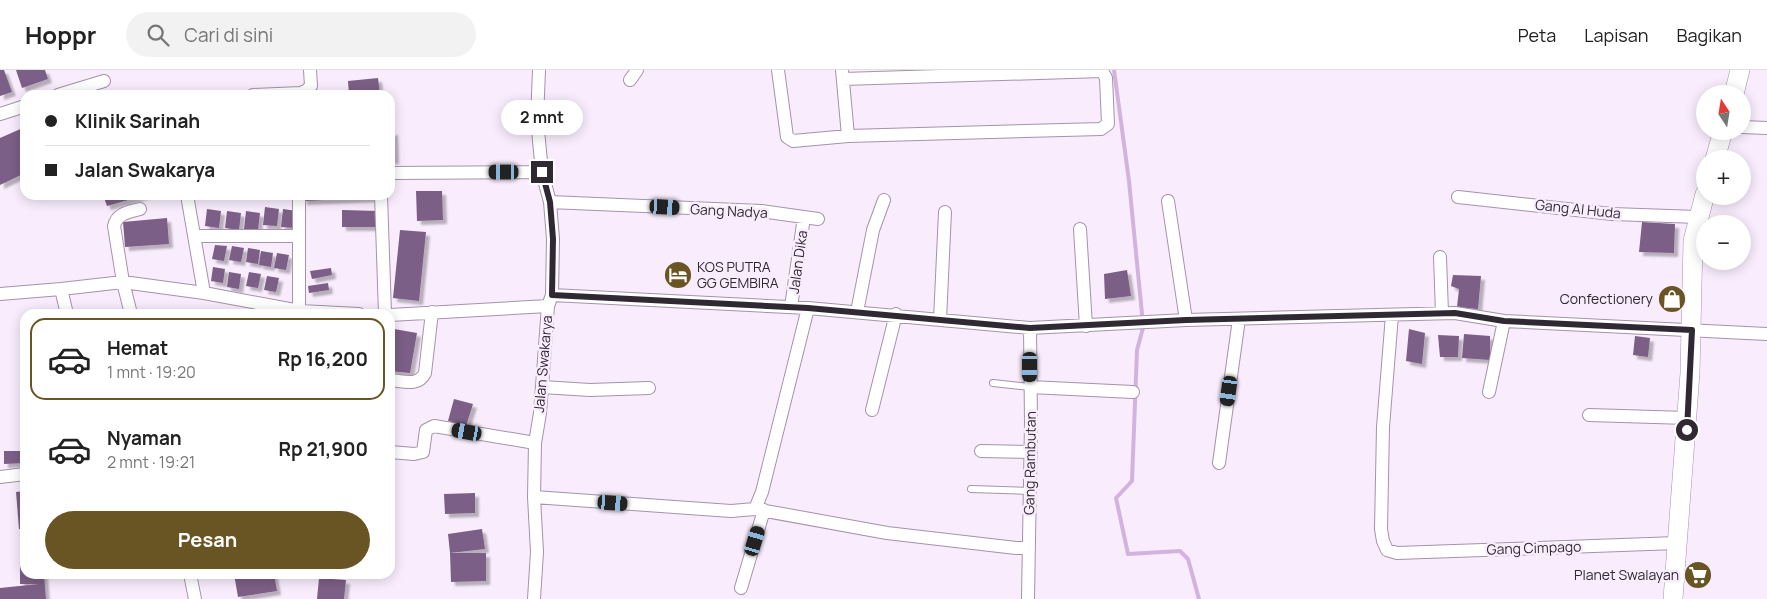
<!DOCTYPE html>
<html lang="id">
<meta charset="utf-8">
<style>
:root{--surface:#fff;--page:#f2f2f2;--text:#222;--muted:#767676;--line:#e0e0e0;--accent:#695523}
body{margin:0;font-family:Manrope,sans-serif;background:var(--page);color:var(--text);height:100vh;display:flex;flex-direction:column;font-size:19px;white-space:nowrap}
*{box-sizing:border-box;margin:0}
p{font-size:16px;color:var(--muted)}
.icon{flex:none;width:28px;height:28px;fill:none;stroke:currentColor;stroke-width:2;stroke-linecap:round;stroke-linejoin:round}
.map{position:relative;flex:1;overflow:hidden}
.side{position:absolute;left:20px;top:239px;width:375px;height:270px;display:flex;flex-direction:column;background:var(--surface);border-radius:15px;box-shadow:0 2px 12px #0003}
.side>*{flex:none}
.hud{position:absolute;left:20px;top:20px;width:375px;height:110px;border-radius:15px;box-shadow:0 2px 12px #0003;display:grid;align-content:center;height:110px;padding:0 25px;background:var(--surface)}
.needle{width:32px;rotate:348deg}
.fabs{position:absolute;left:1696px;top:15px;display:grid;gap:10px}
.fabs a{display:grid;place-items:center;width:55px;height:55px;border-radius:50%;background:var(--surface);box-shadow:0 2px 12px #0003;font-size:25px}
.end{position:absolute;width:22px;height:22px;margin:-11px;border:6px solid #302933;background:#fff;box-shadow:0 0 0 2px #fff}
.from{border-radius:50%}
.bubble{position:absolute;height:35px;border-radius:18px;background:var(--surface);box-shadow:0 2px 12px #0003;font-size:16px;font-weight:700;line-height:35px;text-align:center}
.car{position:absolute;width:15px;height:30px;margin:-15px -8px;border-radius:6px;box-shadow:0 0 4px 1px #0007;background:linear-gradient(#222 24%,#8ab4d8 0 40%,#222 0 76%,#8ab4d8 0 86%,#222 0)}
.hud b{display:flex;align-items:center;gap:18px;height:48px;font-size:19px}
.hud b+b{border-top:1px solid var(--line)}
.hud i{width:12px;height:12px;background:var(--text)}
ul{padding:9px 0 0;list-style:none}
li{display:flex;align-items:center;gap:15px;height:82px;margin:0 10px 8px;padding:0 15px;border:2px solid transparent;border-radius:15px}
li div{flex:1}
li b{display:block;font-size:19px}
li em{font-style:normal;font-weight:700}
li.selected{border-color:var(--accent)}
li>.icon{width:45px;height:45px;stroke-width:1.5}
.primary-button{display:flex;gap:10px;margin-top:auto;padding:10px 25px}
.primary-button a{flex:1;height:58px;border-radius:30px;background:var(--accent);color:#fff;font-size:20px;font-weight:700;line-height:58px;text-align:center}
header{display:flex;align-items:center;gap:30px;box-sizing:border-box;height:70px;padding:0 25px;background:var(--surface);border-bottom:1px solid var(--line)}
header strong{font-size:24px}
nav{display:flex;gap:28px;margin-inline-start:auto;font-size:18px}
.search{width:350px;height:45px;background:var(--page);display:flex;align-items:center;gap:12px;box-sizing:border-box;padding:0 18px;border-radius:28px;color:var(--muted);font-size:19px}
.map>svg:first-child{display:block}
</style>
<header>
<strong>Hoppr</strong>
<div class="search"><svg class="icon" aria-label="search" viewBox="0 0 24 24"><circle cx="10" cy="10" r="6"/><path d="M15 15l6 6"/></svg>Cari di sini</div>
<nav><a>Peta</a><a>Lapisan</a><a>Bagikan</a></nav>
</header>
<div class="map">
<svg width="1767" height="529" viewBox="0 0 1767 529">
<defs>
<filter id="shadow"><feDropShadow dx="4" dy="4" stdDeviation="1" flood-color="#0004"/></filter>
</defs>
<rect width="100%" height="100%" fill="#f9edfd"/>
<g fill="none" stroke-linecap="round" stroke-linejoin="round">
<path stroke="#d3b2df" stroke-width="4" d="M1114 0 1129 111 1142 244
M1143 258 1137 280 1132 411 1116 428 1128 484 1180 481 1188 489 1199 529"/>
</g>
<path fill="#7c5e86" filter="url(#shadow)" d="M0 0H4L12 22 0 26Z
M16 0H45L48 9 22 18Z
M378 8 380 25H349L348 11Z
M25 57V103L0 115V68Z
M394 61 395 90H390V62Z
M416 121H442L443 150 417 151Z
M103 125H146L107 136Z
M303 125H377V128L303 131Z
M265 137 279 139 277 156 263 155Z
M207 139 221 141 219 158 205 156Z
M283 139 297 141 295 158 281 157Z
M342 140 379 141V157H342Z
M227 141 241 143 239 160 225 158Z
M246 141 260 143 258 160 244 159Z
M167 148 169 174 125 177 123 152Z
M1642 152 1675 154 1674 183 1639 182Z
M400 160 426 162 419 231 393 228Z
M215 175 227 176 224 191 212 189Z
M232 176 244 178 241 192 229 190Z
M248 178 260 180 258 194 246 192Z
M261 181 273 183 271 197 259 195Z
M277 183 289 185 286 200 274 198Z
M213 197 225 199 223 213 211 211Z
M331 198 332 205 312 209 310 201Z
M1127 200 1131 226 1105 229 1104 204Z
M229 202 241 204 239 219 227 217Z
M249 202 261 204 258 218 246 216Z
M1453 205 1481 206 1478 239 1457 237 1459 219 1451 216Z
M267 206 279 208 276 222 264 220Z
M328 213 329 220 309 223 308 216Z
M394 259 417 263 410 303 390 301V280Z
M1409 259 1425 263 1422 294 1406 291Z
M1464 264 1490 266V290L1462 288Z
M1438 265 1459 266 1458 287H1440Z
M1635 266 1650 268 1648 287 1633 285Z
M454 329 473 334 466 356 448 351Z
M4 381H25V393L4 394Z
M25 421V459H19L16 422Z
M475 423V443L445 444 444 424Z
M482 459 485 479 450 483 448 464Z
M20 478H25V504H44L46 529H0V518L39 514H20Z
M450 483H486V511L451 512Z
M234 504H274L277 521 238 527Z
M319 508 346 510 344 529H317Z"/>
<g fill="none" stroke-linecap="round" stroke-linejoin="round">
<defs>
<path id="lane" d="M993 313 1030 317
M971 419 1030 421"/>
<path id="street" d="M778 0 787 67 793 71 848 66 1101 59 1108 54 1106 8 1102 1 843 9
M842 0 848 66
M630 10 637 0
M58 25 104 11
M253 25 301 23 307 20 311 16 310 0
M0 44 25 36
M1742 57 1767 58
M390 103 542 102
M187 125 204 223
M299 125V244
M381 125 385 244
M1458 127 1612 144 1698 147
M1168 131 1186 250
M550 132 761 141 818 149
M1080 159 1086 256
M195 166H299
M1440 187 1442 243
M61 219 67 244
M0 224 61 219 123 212 204 223 300 241 359 244
M552 225 808 238 1030 258 1186 250 1455 243 1504 251 1767 264
M791 237 804 147
M857 242 873 160 884 130
M131 244 123 212 114 156C117 143 129 142 140 139
M390 245 548 236
M1392 245 1383 357 1381 459 1383 471 1387 480 1397 483 1677 473
M940 250 945 142
M390 310C403 311 418 317 425 303L432 242
M542 317 590 320 649 318
M1030 317 1133 322
M1489 322 1504 251
M872 340 896 244
M1589 345 1687 348
M981 381 1031 382
M390 382 414 384 423 382 426 360 434 356 535 373
M1219 393 1239 249
M0 407 25 404
M534 427 731 441 755 439 762 422 808 238
M755 439 887 463 1016 478H1029
M190 504 195 529
M741 518 764 440
M534 529 537 482 534 427 535 373 540 343 548 236 552 225 553 169 550 132 542 102 537 50 539 0
M1028 529 1031 353 1030 258"/>
<path id="secondary" d="M1734 24 1740 0
M1715 89 1723 61
M1673 529 1690 303 1693 171 1705 124"/>
</defs>
<use href="#lane" stroke="#a592ab" stroke-width="8"/>
<use href="#street" stroke="#a592ab" stroke-width="14"/>
<use href="#secondary" stroke="#a592ab" stroke-width="20"/>
<use href="#lane" stroke="#fff" stroke-width="6"/>
<use href="#street" stroke="#fff" stroke-width="12"/>
<use href="#secondary" stroke="#fff" stroke-width="19"/>
</g>
<g fill="none" stroke-linecap="round" stroke-linejoin="round">
<path stroke="#302933" stroke-width="6" d="M542 102 550 132 553 169 552 225 808 238 1030 258 1186 250 1455 243 1504 251 1692 260 1687 360"/>
</g>
<defs>
<symbol id="hotel-disc" viewBox="-11 -11 22 22"><circle r="9.5" fill="#695523" stroke="#f9edfd"/><path d="M-6-4.5h1.5V1H6V5H4.5V3h-9V5H-6ZM-4 0a1.8 1.8 0 1 1 3.6 0ZM.5 0V-2.5h3Q6-2.5 6 0Z" fill="#fff"/></symbol>
<symbol id="shop-disc" viewBox="-11 -11 22 22"><circle r="9.5" fill="#695523" stroke="#f9edfd"/><path d="M-5-2.5h2.3a2.7 3.5 0 0 1 5.4 0H5L5.5 6h-11ZM-1.5-2.5h3a1.5 2.3 0 0 0-3 0Z" fill="#fff"/></symbol>
<symbol id="supermarket-disc" viewBox="-11 -11 22 22"><circle r="9.5" fill="#695523" stroke="#f9edfd"/><path d="M-6-5.5h2.5l.6 2H6L4.5 2H-2.5L-4.4-4H-6ZM-1.5 3.2a1.3 1.3 0 1 0 .1 0ZM3 3.2a1.3 1.3 0 1 0 .1 0Z" fill="#fff"/></symbol>
</defs>
<g fill-rule="evenodd">
<use href="#hotel-disc" x="662" y="189" width="32" height="32"/>
<use href="#shop-disc" x="1656" y="213" width="32" height="32"/>
<use href="#supermarket-disc" x="1682" y="489" width="32" height="32"/>
</g>
<g text-anchor="middle" stroke-width="5" stroke-linejoin="round" paint-order="stroke">
<g font-size="14" fill="#302933" stroke="#f9edfd">
<text transform="translate(1578 139) rotate(6)" y="5">Gang Al Huda</text>
<text transform="translate(729 141) rotate(3)" y="5">Gang Nadya</text>
<text transform="translate(798 192) rotate(-82)" y="5">Jalan Dika</text>
<text transform="translate(543 294) rotate(-85)" y="5">Jalan Swakarya</text>
<text transform="translate(1030 393) rotate(-89)" y="5">Gang Rambutan</text>
<text transform="translate(1534 478) rotate(-2)" y="5">Gang Cimpago</text>
</g>
<g font-size="14" fill="#302933" stroke="#f9edfd" text-anchor="end">
<text x="697" y="202" text-anchor="start">KOS PUTRA<tspan x="697" dy="16">GG GEMBIRA</tspan></text>
<text x="1653" y="234">Confectionery</text>
<text x="1679" y="510">Planet Swalayan</text>
</g>
</g>
</svg>
<div class="fabs">
<a><svg class="needle" viewBox="-14 -14 28 28"><path d="M0-13l5 13h-10z" fill="#e53935"/><path d="M0 13l5-13h-10z" fill="#767676"/></svg></a>
<a>+</a>
<a>−</a>
</div>
<i class="end from" style="left:1687px;top:360px"></i>
<i class="end" style="left:542px;top:102px"></i>
<div class="bubble" style="left:501px;top:30px;width:82px">2 mnt</div>
<i class="car" style="left:504px;top:102px;rotate:270deg"></i>
<i class="car" style="left:665px;top:137px;rotate:93deg"></i>
<i class="car" style="left:1030px;top:297px;rotate:180deg"></i>
<i class="car" style="left:1229px;top:321px;rotate:188deg"></i>
<i class="car" style="left:467px;top:362px;rotate:280deg"></i>
<i class="car" style="left:613px;top:433px;rotate:94deg"></i>
<i class="car" style="left:755px;top:471px;rotate:17deg"></i>
<div class="hud">
<b><i class="from"></i>Klinik Sarinah</b>
<b><i></i>Jalan Swakarya</b>
</div>
<section class="side">
<ul>
<li class="selected"><svg class="icon" aria-label="car" viewBox="0 0 24 24"><path d="M5 17H2v-5l4-1 3-4h7l3 4 3 1v5h-3M9 17h6M6 11h13"/><circle cx="7" cy="17" r="2"/><circle cx="17" cy="17" r="2"/></svg><div><b>Hemat</b><p>1 mnt · 19:20</p></div><em>Rp 16,200</em></li>
<li><svg class="icon" aria-label="car" viewBox="0 0 24 24"><path d="M5 17H2v-5l4-1 3-4h7l3 4 3 1v5h-3M9 17h6M6 11h13"/><circle cx="7" cy="17" r="2"/><circle cx="17" cy="17" r="2"/></svg><div><b>Nyaman</b><p>2 mnt · 19:21</p></div><em>Rp 21,900</em></li>
</ul>
<div class="primary-button"><a>Pesan</a></div>
</section>
</div>
